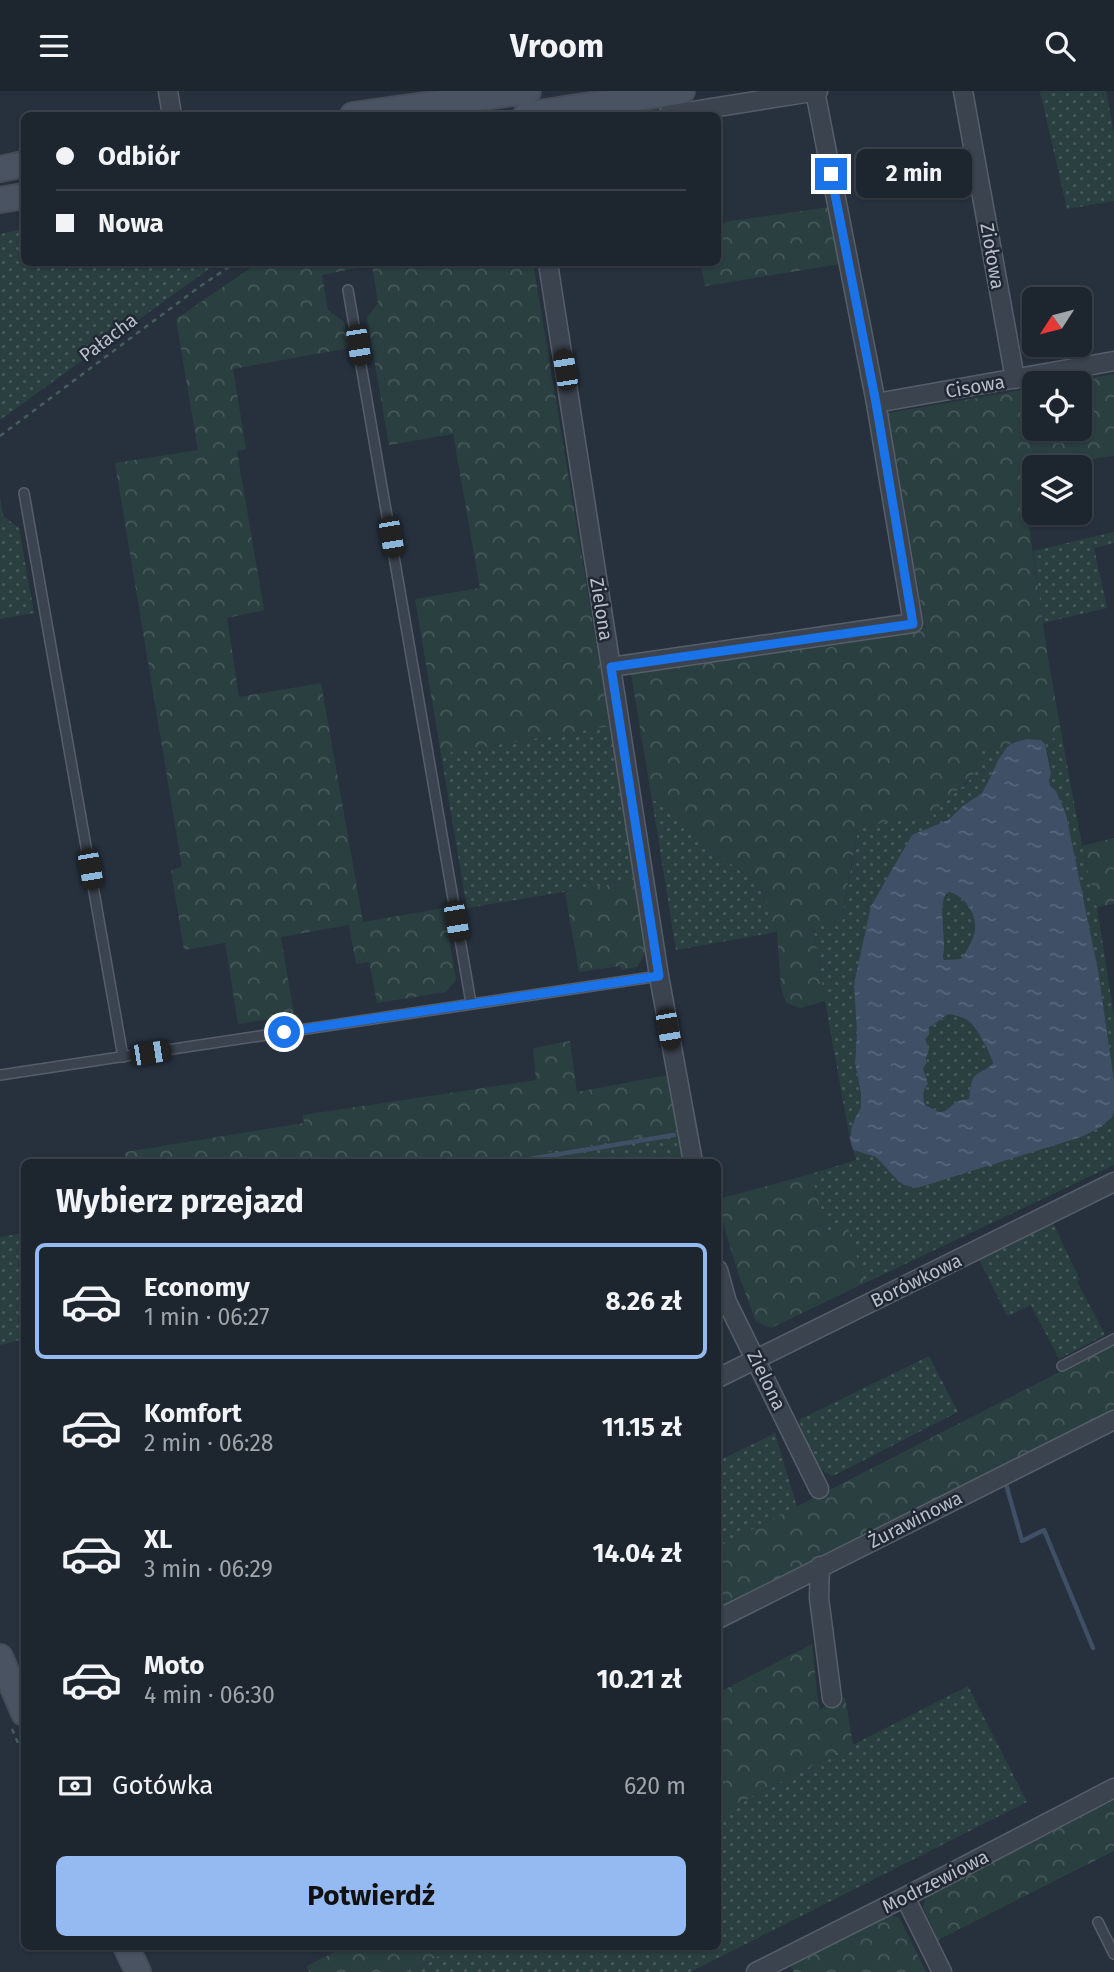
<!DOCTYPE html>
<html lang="pl">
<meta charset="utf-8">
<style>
:root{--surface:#1d252e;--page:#252d36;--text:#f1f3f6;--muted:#a0a5aa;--line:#3b424a;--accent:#95baf1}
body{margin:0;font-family:"Fira Sans",sans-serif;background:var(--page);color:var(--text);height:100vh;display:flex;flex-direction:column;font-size:26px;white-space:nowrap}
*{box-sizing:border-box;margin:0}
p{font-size:23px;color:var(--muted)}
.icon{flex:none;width:38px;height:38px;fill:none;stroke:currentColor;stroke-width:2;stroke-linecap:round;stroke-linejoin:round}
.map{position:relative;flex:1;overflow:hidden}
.sheet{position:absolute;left:21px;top:1068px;width:700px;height:791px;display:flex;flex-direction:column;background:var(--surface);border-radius:10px;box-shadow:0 2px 5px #0004,0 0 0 2px var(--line)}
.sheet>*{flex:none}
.top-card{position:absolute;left:21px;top:21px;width:700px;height:154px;border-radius:10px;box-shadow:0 2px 5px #0004,0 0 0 2px var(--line);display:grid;align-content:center;height:154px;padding:0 35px;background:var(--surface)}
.needle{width:46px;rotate:234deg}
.buttons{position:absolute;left:1022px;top:196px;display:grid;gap:14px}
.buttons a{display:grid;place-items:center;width:70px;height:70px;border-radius:10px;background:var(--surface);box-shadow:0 2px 5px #0004,0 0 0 2px var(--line);font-size:35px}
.end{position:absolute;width:32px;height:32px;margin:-16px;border:9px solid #1a73e8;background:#fff;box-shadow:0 0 0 4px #fff}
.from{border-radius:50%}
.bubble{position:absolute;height:49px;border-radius:10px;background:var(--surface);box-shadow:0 2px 5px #0004,0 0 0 2px var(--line);font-size:23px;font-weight:700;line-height:49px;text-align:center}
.car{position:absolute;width:21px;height:42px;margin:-21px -10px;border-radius:9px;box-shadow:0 0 5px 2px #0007;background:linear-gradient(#222 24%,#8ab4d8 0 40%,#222 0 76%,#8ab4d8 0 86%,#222 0)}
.top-card b{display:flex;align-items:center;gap:24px;height:66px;font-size:26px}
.top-card b+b{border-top:2px solid var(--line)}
.top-card i{width:18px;height:18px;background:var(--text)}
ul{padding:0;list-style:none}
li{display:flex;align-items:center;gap:21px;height:116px;margin:0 14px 10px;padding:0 21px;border:4px solid transparent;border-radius:10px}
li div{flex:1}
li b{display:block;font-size:26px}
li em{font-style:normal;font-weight:700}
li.active{border-color:var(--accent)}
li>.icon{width:63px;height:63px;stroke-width:1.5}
h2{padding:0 35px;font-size:32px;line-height:84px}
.pay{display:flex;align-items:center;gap:18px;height:77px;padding:0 35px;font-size:26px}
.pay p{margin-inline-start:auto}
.button{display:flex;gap:14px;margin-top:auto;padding:14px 35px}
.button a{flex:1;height:80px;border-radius:10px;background:var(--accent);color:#111;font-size:28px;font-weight:700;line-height:80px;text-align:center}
header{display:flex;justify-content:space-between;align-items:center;height:91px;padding:0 35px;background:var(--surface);font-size:32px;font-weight:700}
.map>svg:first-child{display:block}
</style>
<header><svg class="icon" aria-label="menu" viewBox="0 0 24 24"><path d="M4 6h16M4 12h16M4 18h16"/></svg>Vroom<svg class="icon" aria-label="search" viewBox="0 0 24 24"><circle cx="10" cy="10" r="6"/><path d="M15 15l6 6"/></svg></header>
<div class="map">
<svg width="1114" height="1881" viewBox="0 0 1114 1881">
<defs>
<pattern id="grass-dots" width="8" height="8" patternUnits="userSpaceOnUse" patternTransform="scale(1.75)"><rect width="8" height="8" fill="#2a3f40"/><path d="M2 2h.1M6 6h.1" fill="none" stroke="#47595a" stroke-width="1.8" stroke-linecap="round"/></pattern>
<pattern id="forest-crowns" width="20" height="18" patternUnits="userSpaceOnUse" patternTransform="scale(1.75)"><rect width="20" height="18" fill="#2a3f40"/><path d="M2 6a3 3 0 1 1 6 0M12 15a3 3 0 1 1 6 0" fill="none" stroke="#47595a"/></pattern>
<pattern id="water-ripples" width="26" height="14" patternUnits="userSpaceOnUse" patternTransform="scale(1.75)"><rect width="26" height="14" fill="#3e4f66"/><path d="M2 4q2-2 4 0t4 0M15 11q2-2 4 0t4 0" fill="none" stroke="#58677b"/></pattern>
</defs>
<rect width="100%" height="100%" fill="#27313e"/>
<path fill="url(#grass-dots)" d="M1040 0H1106L1114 43V110L1067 118Z
M24 138V172H217L0 329V143Z
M0 406 3 425 19 437 34 522 0 528Z
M1114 441V452L1094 457 1107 517 1043 532 1033 460Z
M610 635 637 789 467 817 441 663Z
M1062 646 1082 755 1097 816 1114 925V989L1098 879 1066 723 1056 700 1051 694 1049 689 1051 682 1049 667 1045 653 1041 649Z
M1007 656 998 669 990 687 982 702 964 714 948 729 912 745 898 772 857 941 855 972 861 1003V1016L852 1034 850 1049 825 910 813 836 842 831C846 799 854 768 858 735L934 724C942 709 954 701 968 692L978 660Z
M652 709 671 715 698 747 744 783 759 791 777 841 676 859Z
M949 801C963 804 976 821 975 837 975 843 968 858 964 864L962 868 944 869 943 866C947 845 938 823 945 803Z
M951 923C956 925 963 926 967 929 976 935 990 962 993 972 979 988 971 979 969 1008L957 1010 945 1020 939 1021 925 1014C923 1006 922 999 928 992L923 982V977L927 972 925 948 929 936C938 933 941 926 951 923Z
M1114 1020V1074L865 1192 847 1135 827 1141 811 1083 856 1069 853 1059 876 1066 898 1090 1081 1046C1094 1039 1110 1034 1114 1020Z
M677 1040 683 1071H486Z
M1053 1132 1080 1189 1077 1190 1105 1244 1059 1268 1031 1214 1007 1225 979 1168Z
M24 1142V1248L0 1254V1146Z
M929 1265 958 1321 833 1385C809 1376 806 1351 799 1329Z
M775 1342 797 1416 718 1456V1370Z
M968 1595 1027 1711 690 1881H407L458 1855H718V1723Z"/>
<path fill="url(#forest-crowns)" d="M829 116 840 173 705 195 700 172H718V132Z
M258 172H533L610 635 441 663 415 508 480 497 453 343 389 354 367 227 378 212 372 174 322 184 328 219 344 231 349 257 233 278 246 358 237 360 264 519 227 527 239 606 321 592 363 831 444 817 456 889 446 901 377 912 369 871 356 873 349 834 281 846 294 924 238 933 225 852 184 859 171 779 182 776 115 372 198 359 176 228Z
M1114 283V365L1034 376V378L1021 380 1048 567 1062 646 1041 649 1027 648 1015 651 1007 656 979 660C981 697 949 695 934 724L858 736C853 768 846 799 842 831L813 837 825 910 800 917 786 912 781 896 777 841 759 791 744 783 698 747 671 715 652 709 631 583 925 537 888 322 1034 297V338H1080V292H1060Z
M1114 747V813L1097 816 1082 755Z
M637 789 648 858 637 876 621 879 620 875 579 881 565 801Z
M570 950 577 1001 668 984 677 1040 486 1071H126L125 1061 304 1032 303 1024 536 989 533 957Z
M811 1083 827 1141 847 1134 865 1192 771 1237 756 1231 739 1185 718 1115V1108Z
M1114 1253V1322L718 1523V1456Z
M812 1553 819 1619 845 1606 853 1654 718 1723V1602Z
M1114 1706V1760L938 1849 923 1816 927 1801Z
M884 1824 899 1826 926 1881H794L789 1871Z
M347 1855H458L407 1881H309L307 1875Z"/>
<path fill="url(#water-ripples)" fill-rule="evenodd" d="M1027 648 1041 649 1045 653 1051 682 1049 689 1050 694 1056 700 1066 723 1098 879 1114 989V1020L1112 1026 1101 1036 1081 1046 917 1097 904 1094 898 1090 876 1066 853 1059 850 1049 852 1034 861 1016V1003L855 972 857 941 854 893 871 815 912 744 948 729 964 714 982 702 990 687 998 669 1007 656 1015 651ZM949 801C963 804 976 821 975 837 975 845 968 857 964 864L961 868 944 869 943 866C947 845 938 823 945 804ZM951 923C956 925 963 926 967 929 976 934 990 962 993 972 988 978 983 979 977 983 970 988 970 1000 969 1008L957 1010 945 1020 939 1021 925 1014C923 1007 922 999 928 993L923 977 927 972 926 968 929 958 925 948 929 944V936C938 933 941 925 951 923Z"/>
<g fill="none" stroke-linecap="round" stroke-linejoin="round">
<path stroke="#3e4f66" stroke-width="4.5" d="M512 1071 674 1044
M1006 1393 1022 1450 1044 1439 1093 1557"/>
<defs>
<path id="service" d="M348 199 471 912
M24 402 123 966
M0 984 659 885
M1062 1275 1114 1248
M1098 1831 1114 1863"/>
<path id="minor" d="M168 0 172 24
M963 0 1015 288
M668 24 818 0
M548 172 659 885 693 1071
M876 312 1114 270
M611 576 913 532 876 312 815 0
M718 1179 727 1211 819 1398
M718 1287 1114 1091
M820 1475 819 1507 832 1607
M718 1528 1114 1329
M905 1806 942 1881
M756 1881 905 1806 1114 1697"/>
<path id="secondary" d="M353 24 528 0
M526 24 682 0
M0 78 24 73
M0 109 24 105
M0 1566 24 1622
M126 1855 138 1881"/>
</defs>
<use href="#service" stroke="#565e69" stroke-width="12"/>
<use href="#minor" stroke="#565e69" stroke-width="21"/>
<use href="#secondary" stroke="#454c58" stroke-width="28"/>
<path stroke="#495c5e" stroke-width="2.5" stroke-dasharray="5 5" stroke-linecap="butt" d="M0 345 199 196 235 172
M12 1638 24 1666"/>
<use href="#service" stroke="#3b434f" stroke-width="9"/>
<use href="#minor" stroke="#3b434f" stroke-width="18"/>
<use href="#secondary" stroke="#4a5361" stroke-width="24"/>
</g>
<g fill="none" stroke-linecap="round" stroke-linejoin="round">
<path stroke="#1a73e8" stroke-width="9" d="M284 941 659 885 611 576 913 533 876 312 831 83"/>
</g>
<g text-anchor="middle" stroke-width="5" stroke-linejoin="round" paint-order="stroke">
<g font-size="19" fill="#b8bfc9" stroke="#202834">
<text transform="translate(993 165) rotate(80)" y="7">Ziołowa</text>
<text transform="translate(108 246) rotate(-37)" y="7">Pałacha</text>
<text transform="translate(975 295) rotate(-10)" y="7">Cisowa</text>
<text transform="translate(602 518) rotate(81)" y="7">Zielona</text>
<text transform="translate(916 1189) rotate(-26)" y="7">Borówkowa</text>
<text transform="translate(767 1289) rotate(64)" y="7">Zielona</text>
<text transform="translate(915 1428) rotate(-27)" y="7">Żurawinowa</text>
<text transform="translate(935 1790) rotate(-27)" y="7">Modrzewiowa</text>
</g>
</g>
</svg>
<div class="buttons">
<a><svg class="needle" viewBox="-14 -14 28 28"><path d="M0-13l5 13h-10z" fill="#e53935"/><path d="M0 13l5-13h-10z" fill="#a0a5aa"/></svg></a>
<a><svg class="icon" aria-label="locate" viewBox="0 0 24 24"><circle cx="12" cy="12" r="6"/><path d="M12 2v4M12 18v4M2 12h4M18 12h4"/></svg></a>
<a><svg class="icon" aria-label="layers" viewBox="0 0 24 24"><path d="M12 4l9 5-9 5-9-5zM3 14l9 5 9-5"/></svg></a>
</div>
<i class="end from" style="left:284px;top:941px"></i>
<i class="end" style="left:831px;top:83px"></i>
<div class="bubble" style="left:856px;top:58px;width:116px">2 min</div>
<i class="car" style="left:358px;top:254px;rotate:171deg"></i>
<i class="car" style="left:565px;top:279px;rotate:351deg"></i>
<i class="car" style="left:391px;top:446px;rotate:170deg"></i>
<i class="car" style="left:90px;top:778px;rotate:170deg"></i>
<i class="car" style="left:456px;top:830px;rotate:170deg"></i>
<i class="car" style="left:668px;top:938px;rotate:170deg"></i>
<i class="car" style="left:150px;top:962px;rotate:81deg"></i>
<div class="top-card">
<b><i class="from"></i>Odbiór</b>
<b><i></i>Nowa</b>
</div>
<section class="sheet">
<h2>Wybierz przejazd</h2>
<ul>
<li class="active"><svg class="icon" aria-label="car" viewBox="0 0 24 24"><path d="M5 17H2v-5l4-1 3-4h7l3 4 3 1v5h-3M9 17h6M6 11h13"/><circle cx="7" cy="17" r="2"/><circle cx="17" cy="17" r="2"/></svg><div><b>Economy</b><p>1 min · 06:27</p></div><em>8.26 zł</em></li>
<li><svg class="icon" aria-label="car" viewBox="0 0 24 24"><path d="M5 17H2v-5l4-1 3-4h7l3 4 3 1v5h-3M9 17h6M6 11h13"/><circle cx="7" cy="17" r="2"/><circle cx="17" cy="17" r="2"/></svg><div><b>Komfort</b><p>2 min · 06:28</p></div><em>11.15 zł</em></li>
<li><svg class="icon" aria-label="car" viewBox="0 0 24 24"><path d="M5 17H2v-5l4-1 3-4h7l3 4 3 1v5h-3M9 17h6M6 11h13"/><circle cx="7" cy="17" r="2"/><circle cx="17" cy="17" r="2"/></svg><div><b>XL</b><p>3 min · 06:29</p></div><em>14.04 zł</em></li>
<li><svg class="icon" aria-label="car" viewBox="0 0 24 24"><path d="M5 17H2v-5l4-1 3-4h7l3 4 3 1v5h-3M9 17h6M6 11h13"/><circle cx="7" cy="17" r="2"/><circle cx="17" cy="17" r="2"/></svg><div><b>Moto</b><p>4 min · 06:30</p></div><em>10.21 zł</em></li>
</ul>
<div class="pay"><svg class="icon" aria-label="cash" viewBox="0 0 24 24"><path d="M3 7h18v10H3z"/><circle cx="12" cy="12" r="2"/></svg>Gotówka<p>620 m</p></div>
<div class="button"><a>Potwierdź</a></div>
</section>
</div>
